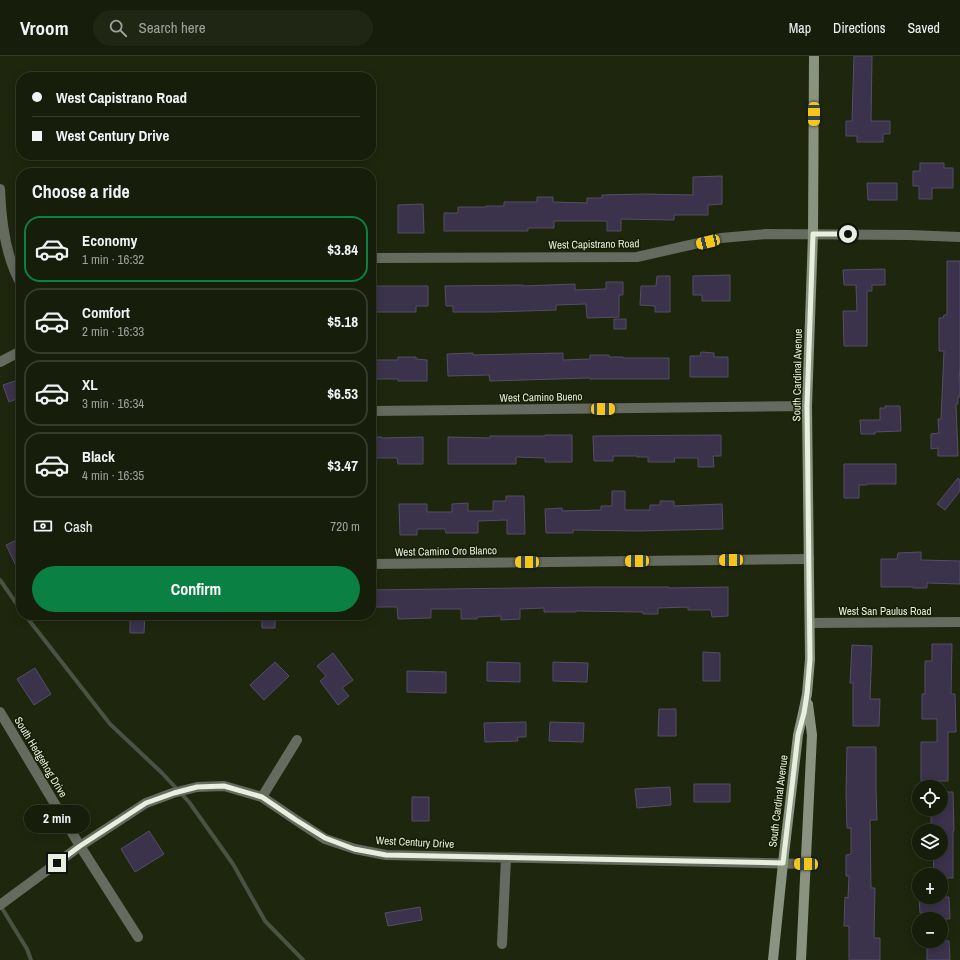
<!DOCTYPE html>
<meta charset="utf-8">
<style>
:root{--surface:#161d0a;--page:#1f2613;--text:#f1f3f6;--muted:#9ea29c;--line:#353b2b;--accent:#0b8043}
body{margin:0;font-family:"Archivo Narrow",sans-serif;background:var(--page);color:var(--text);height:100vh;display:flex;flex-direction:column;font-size:15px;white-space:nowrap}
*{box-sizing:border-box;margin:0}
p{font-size:13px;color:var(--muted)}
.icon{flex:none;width:22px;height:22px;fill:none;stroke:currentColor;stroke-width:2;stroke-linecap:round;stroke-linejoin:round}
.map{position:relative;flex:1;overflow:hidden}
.sheet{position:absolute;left:16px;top:112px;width:360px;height:452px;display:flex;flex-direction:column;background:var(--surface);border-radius:16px;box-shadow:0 2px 10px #0003,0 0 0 1px var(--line)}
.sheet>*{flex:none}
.banner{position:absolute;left:16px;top:16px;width:360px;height:88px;border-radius:16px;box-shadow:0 2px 10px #0003,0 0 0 1px var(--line);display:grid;align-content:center;height:88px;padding:0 16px;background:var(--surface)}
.tools{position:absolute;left:912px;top:724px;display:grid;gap:8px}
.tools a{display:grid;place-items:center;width:36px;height:36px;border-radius:50%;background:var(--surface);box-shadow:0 2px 10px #0003,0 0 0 1px var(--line);font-size:20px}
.end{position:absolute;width:18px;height:18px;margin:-9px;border:5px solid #e8efdf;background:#111;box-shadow:0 0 0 2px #111}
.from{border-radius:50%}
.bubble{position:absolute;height:28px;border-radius:14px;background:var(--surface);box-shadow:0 2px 10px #0003,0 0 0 1px var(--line);font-size:13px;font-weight:700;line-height:28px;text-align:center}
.car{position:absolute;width:12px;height:24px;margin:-12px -6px;border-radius:5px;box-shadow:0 0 3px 1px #0007;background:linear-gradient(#f5c518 24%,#345 0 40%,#f5c518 0 76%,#345 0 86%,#f5c518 0)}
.banner b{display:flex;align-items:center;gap:14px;height:38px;font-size:15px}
.banner b+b{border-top:1px solid var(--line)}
.banner i{width:10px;height:10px;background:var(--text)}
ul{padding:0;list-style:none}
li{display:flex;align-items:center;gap:12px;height:66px;margin:0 8px 6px;padding:0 8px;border:2px solid var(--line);border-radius:16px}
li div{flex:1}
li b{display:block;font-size:15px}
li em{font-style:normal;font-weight:700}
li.selected{border-color:var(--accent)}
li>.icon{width:36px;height:36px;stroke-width:1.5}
h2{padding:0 16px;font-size:18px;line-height:48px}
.pay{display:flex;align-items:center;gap:10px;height:44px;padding:0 16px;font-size:15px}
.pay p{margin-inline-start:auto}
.cta{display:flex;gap:8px;margin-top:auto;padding:8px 16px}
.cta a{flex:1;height:46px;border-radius:24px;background:var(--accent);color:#fff;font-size:16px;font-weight:700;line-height:46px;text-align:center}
header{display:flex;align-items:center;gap:24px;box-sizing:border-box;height:56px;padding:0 20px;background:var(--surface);border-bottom:1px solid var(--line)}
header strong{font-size:19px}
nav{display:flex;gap:22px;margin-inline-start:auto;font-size:14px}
.search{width:280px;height:36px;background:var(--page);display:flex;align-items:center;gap:10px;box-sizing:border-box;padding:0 14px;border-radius:22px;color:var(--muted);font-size:15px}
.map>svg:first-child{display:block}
</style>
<header>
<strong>Vroom</strong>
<div class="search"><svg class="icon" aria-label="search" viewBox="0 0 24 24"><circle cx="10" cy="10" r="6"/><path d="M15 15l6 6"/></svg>Search here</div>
<nav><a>Map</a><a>Directions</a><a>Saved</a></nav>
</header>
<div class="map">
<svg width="960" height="904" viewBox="0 0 960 904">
<rect width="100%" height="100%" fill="#1e270d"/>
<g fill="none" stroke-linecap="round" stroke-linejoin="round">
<path stroke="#4a5243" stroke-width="4" d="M0 524 21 554
M25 559 110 668 162 717 189 746 233 808 265 865 303 904
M0 849 27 893 31 904"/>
</g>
<path fill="#3b324c" stroke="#554d68" d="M854 0H872L871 65H890V78H883V86H857V80H846V65H852Z
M920 107H944V112H953V132H932V143H919V130H913V115H920Z
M722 120V148L708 149V159H674V164L621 163V175H607V165H554V172H528V175H444V157H458V151H486V150H504V146H537V141H553V146L587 147V142H602V139L645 138 693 139V121Z
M867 127H897V144H868Z
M423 148 424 177H398V149Z
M947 205H960V310L959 325H960V341H958V348H956L958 400H938V392L931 393V378L939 377 938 363H941L944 295H939V262H943L944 259H947Z
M885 213V229H872V235H867V290H844L843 255H857L856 229H844L843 214Z
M730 219V245H702V239H693V220Z
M657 220H670V256H655V250L640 249 641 230H656Z
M606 226H623V239H619V261L587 262 586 248 556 249V254L492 256H453V250H446L445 230 523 229V230L575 228V234L606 233Z
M371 230H428V250H416V256H371Z
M614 263H626V273H614Z
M701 296 714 297V301H728V321H690V300H700Z
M473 297V299L563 297V304L590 303V299H609V301H623V302H669V323H590V322L490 325 489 319 448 320 447 298Z
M398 301H416V303L427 304V325H398V323H371V304H398Z
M21 323V341L9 346 3 329Z
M885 350H900L901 375 875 376V378H861L860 364H880V352H886Z
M545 379H572V406H545V402L516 401V408H448V381L490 382V380H545Z
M721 379V400H713L714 411H698V402H674L675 406H648V401H637V400H613V405H594L593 380Z
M371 381H382V382L423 381V408H398L397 402H371Z
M844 408H896V428H867V429H859V442H844Z
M958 422 960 424V435L945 454 937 448Z
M612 435H625V454H650V449H660V445H674V450L722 448 723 473 637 475 573 474V477H546L545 453 562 452V455L601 454V450H612Z
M506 440H524L525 478H507V464L478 465V477H446L445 473H417V479H400L399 448H427V456H452V448L468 447V455H493V445H506Z
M21 482V520L6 489Z
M921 496V504L960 505V528L927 527V532H913V531H881V503H897L898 497Z
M594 531H669V532L728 531V560L712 561 711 554H688V551L658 552V558H643V556L576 555V556H544V552L520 553V563L501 564V560L477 561V563H461V553H431V562L398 563 397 551H371V534Z
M130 559H145L144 577H130Z
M262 559H275V572H262Z
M932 588H952L951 638H955L956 676H948V725H921V686H937V663H922V638H925V605H932Z
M852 589 872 590 870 643H880L879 670H853V627H850Z
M703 596 720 597V625H703Z
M333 597 353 624 342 632 349 640 338 649 320 625 326 620 317 610Z
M275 606 289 620 264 644 250 629Z
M487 606 520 607V626L487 625Z
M553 606 588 607 587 626 553 625Z
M35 612 51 638 34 649 17 623Z
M407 615 446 616V637L407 636Z
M659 653H676V680H658Z
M526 666V681H517L518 685 485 686 484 667Z
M550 666 584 667 583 686 549 685Z
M847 691H876V731L877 764H870L871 832H875L874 882H880V904H849V870H844L845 841 848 842 849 820H846V799L851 798V772H847L846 737Z
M694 728H730V746H694Z
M670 731 671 749 637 752 635 733Z
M941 736H953L954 775H953V822H941V819H934L933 797H941V775H931V753H941Z
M412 741H429V765H412Z
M149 775 164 798 135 816 121 793Z
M919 841H949L950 863H933L932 857H920Z
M420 851 422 864 388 870 385 857Z
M927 885H949L950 904H927Z"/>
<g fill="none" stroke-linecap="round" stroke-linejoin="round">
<path stroke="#656b5e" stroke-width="10" d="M0 133C1 165 5 200 21 228
M371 202 637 201 721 182 766 178 909 179 960 181
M0 306 21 295
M371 355 807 350
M371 508 809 503
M810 567 960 566
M0 656 80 790 138 881
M262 741 297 684
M0 849 80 790 146 747 173 737 197 731 224 730 262 741 296 764 325 783 355 793 386 799 806 808
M502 888 506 802"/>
<path stroke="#8a937f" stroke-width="10" d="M773 904 783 807 798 679 803 657 807 638 810 603 807 350 813 178 814 0
M801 904 812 679 808 648"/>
</g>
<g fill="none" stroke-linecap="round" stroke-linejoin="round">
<path stroke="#e8efdf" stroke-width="5" d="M57 807 80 790 146 747 174 737 197 731 224 730 262 741 296 764 325 782 354 793 386 799 783 807 798 679 804 657 807 638 810 603 807 350 813 178H848"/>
</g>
<g text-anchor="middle" stroke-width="3" stroke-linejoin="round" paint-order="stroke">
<g font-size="11" fill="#e8efdf" stroke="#151e04">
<text transform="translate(594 188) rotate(-1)" y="4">West Capistrano Road</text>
<text transform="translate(797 319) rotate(-89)" y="4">South Cardinal Avenue</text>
<text transform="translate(541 341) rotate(-1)" y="4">West Camino Bueno</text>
<text transform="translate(446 495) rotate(-1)" y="4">West Camino Oro Blanco</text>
<text x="885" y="559">West San Paulus Road</text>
<text transform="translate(41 701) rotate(59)" y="4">South Hedgehog Drive</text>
<text transform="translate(778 745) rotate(-83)" y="4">South Cardinal Avenue</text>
<text transform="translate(415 786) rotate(3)" y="4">West Century Drive</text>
</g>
</g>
</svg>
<div class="tools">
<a><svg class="icon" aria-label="locate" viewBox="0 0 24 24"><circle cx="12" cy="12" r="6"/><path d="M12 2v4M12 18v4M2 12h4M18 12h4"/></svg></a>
<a><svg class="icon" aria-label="layers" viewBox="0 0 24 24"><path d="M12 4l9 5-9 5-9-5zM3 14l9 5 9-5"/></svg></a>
<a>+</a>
<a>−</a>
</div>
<i class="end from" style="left:848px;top:178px"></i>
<i class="end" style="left:57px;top:807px"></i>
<div class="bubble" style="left:24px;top:749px;width:66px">2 min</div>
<i class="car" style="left:814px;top:58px;rotate:180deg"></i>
<i class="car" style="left:708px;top:186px;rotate:257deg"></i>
<i class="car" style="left:603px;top:353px;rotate:90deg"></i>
<i class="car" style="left:731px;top:504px;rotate:269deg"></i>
<i class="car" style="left:637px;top:505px;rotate:269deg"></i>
<i class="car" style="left:527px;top:506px;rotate:270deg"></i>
<i class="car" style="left:806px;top:808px;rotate:271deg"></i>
<div class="banner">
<b><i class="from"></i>West Capistrano Road</b>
<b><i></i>West Century Drive</b>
</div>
<section class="sheet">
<h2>Choose a ride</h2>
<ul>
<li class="selected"><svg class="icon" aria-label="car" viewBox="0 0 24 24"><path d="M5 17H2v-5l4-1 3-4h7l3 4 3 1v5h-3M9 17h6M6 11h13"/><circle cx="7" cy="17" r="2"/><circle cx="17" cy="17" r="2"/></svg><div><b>Economy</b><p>1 min · 16:32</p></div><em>$3.84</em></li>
<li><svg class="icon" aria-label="car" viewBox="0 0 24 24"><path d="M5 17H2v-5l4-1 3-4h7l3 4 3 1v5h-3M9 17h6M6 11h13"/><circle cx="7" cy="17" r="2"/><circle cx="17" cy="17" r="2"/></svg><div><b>Comfort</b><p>2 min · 16:33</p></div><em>$5.18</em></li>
<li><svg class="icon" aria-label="car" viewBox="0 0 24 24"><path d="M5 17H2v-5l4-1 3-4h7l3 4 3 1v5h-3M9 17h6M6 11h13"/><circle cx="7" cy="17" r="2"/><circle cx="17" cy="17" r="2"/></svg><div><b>XL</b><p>3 min · 16:34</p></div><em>$6.53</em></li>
<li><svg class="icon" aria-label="car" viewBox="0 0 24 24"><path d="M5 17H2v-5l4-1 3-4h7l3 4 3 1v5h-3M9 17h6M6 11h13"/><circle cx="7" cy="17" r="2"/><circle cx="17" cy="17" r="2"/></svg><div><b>Black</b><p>4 min · 16:35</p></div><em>$3.47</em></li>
</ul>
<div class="pay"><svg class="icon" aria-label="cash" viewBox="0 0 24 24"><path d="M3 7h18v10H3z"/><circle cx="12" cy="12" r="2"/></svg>Cash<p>720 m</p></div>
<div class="cta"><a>Confirm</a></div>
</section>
</div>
